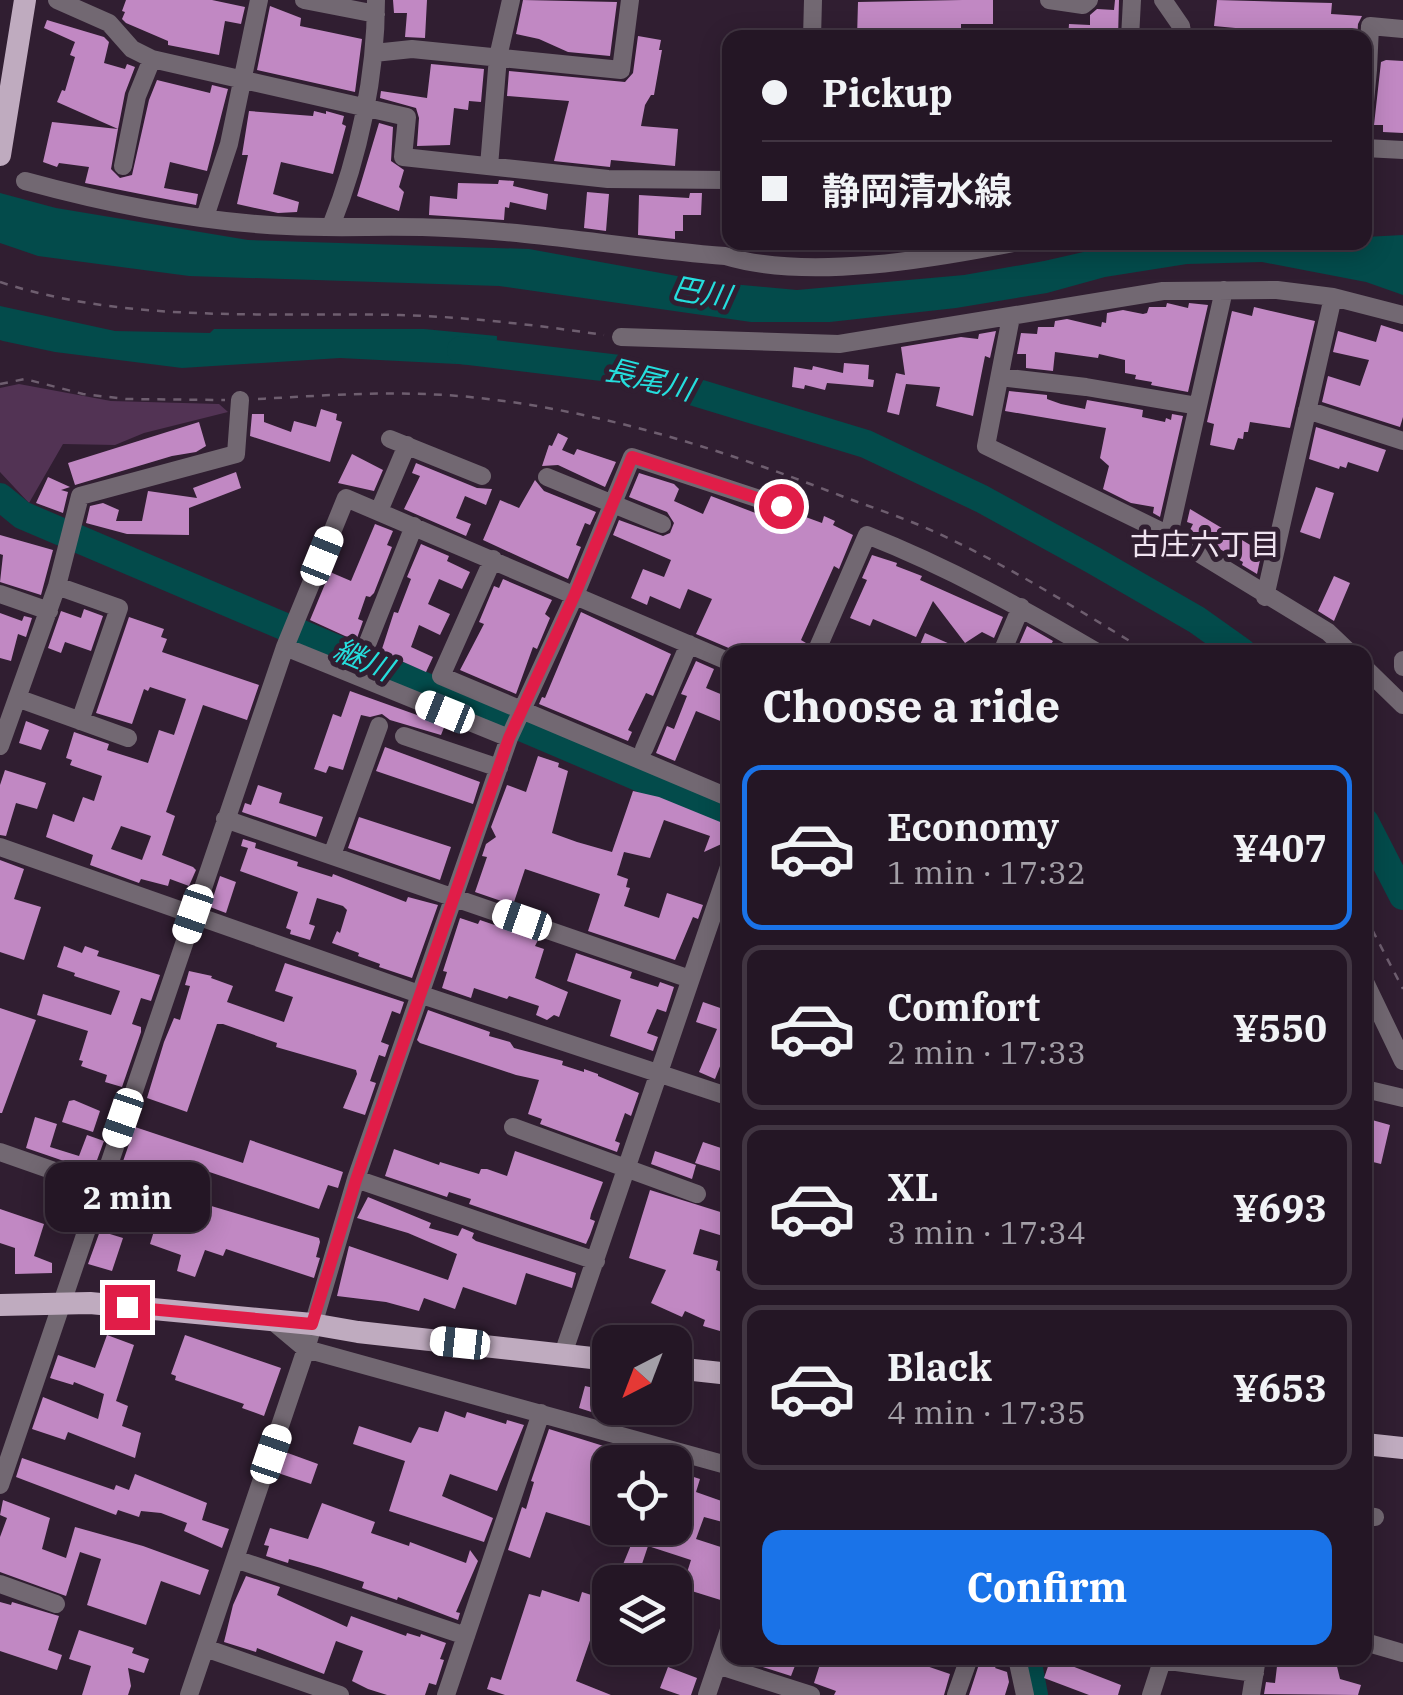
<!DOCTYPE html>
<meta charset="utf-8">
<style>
:root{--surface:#241625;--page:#302332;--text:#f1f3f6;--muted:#a39fa7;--line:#413542;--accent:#1a73e8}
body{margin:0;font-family:"IBM Plex Serif","Noto Sans JP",serif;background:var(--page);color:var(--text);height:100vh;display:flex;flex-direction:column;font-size:38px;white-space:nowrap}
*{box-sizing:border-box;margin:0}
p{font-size:32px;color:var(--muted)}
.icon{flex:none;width:55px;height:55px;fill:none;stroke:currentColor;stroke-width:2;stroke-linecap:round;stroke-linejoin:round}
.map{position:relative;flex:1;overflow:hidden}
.sheet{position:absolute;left:722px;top:645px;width:650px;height:1020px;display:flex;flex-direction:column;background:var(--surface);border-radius:20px;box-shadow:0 5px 25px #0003,0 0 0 2px var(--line)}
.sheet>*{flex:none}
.guide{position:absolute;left:722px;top:30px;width:650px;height:220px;border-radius:20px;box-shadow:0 5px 25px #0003,0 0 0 2px var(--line);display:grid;align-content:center;height:220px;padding:0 40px;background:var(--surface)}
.needle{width:65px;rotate:222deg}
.buttons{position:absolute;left:592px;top:1325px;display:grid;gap:20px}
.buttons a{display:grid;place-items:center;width:100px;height:100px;border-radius:20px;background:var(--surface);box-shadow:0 5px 25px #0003,0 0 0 2px var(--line);font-size:50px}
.end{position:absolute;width:45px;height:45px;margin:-22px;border:12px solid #e11d48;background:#fff;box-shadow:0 0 0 5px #fff}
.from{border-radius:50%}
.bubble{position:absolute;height:70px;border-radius:20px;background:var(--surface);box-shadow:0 5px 25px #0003,0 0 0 2px var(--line);font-size:32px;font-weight:700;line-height:70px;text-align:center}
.car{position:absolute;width:30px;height:60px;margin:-30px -15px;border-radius:12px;box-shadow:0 0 8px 2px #0007;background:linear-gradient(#fff 24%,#345 0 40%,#fff 0 76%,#345 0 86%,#fff 0)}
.guide b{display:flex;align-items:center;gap:35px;height:95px;font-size:38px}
.guide b+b{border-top:2px solid var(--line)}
.guide i{width:25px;height:25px;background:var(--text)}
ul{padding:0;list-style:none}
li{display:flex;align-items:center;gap:30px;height:165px;margin:0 20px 15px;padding:0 20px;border:5px solid var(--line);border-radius:20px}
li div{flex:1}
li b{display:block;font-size:38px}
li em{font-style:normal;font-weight:700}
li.active{border-color:var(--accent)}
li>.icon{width:90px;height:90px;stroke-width:1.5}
h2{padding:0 40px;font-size:45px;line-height:120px}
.button{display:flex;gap:20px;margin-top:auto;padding:20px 40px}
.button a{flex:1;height:115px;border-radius:20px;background:var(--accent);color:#fff;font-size:40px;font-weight:700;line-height:115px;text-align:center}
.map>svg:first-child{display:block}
</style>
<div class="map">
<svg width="1403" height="1695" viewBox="0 0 1403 1695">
<rect width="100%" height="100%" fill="#301e31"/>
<path fill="#523354" d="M19 384 111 401 219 404 228 412 144 433 115 445 63 444 29 503 0 472V388Z"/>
<path fill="#034b4b" d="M0 193 56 208 248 240 529 249 710 282 797 290 964 275 1044 261 1123 243 1365 242V237L1403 235V295L1366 282 1262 262 1187 264 1105 277 1047 293 956 308 830 322H751L499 286 189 276 38 256 0 243Z
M0 306 115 331 210 333 214 329H424L497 336 496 366 340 358 182 368 55 352 3 341 0 340Z"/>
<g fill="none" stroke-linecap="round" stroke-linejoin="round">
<path stroke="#034b4b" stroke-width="28" d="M461 350 619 369 866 444 982 499 1093 560 1197 620 1242 652
M0 497 22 515 730 816
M1365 822 1403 896
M1027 1658 1034 1695"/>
</g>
<path fill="#c188c3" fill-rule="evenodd" d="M126 0H212L245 7 241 24 225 21 219 55 168 45V41L126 23 122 19 125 12 122 11Z
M393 0H427L425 38 405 37 407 13H394Z
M523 0 617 2 610 56 568 52 539 39 516 34Z
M962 0H993V24H961V38H857L858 2Z
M1115 0H1119L1118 38H1068L1069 24 1090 25V15L1097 9 1114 10Z
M1217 0 1332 3 1331 14 1362 16 1358 24 1357 38 1289 33 1288 38H1245L1246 29 1214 26Z
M270 6 301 18 300 26 362 39 355 92 257 70Z
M47 20 104 37 109 42 104 63 125 69 127 64 135 67 125 93 118 129 57 102 62 90 65 91 75 57 70 55 75 42 44 28Z
M638 36 661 40 659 50H662L654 95H651L645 105 641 126 678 129 675 166 611 160 610 167 554 161 569 101 507 96 509 71 625 82 633 73Z
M1386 60 1403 61V133L1383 132V125H1374L1381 62Z
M431 64 484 69 481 102 469 101 468 110 454 108 450 145 417 146 419 118 416 108 380 98 381 91 427 98Z
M157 80 210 93 212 85 228 89 207 171 170 162 164 188 198 194 196 205 85 183 89 167 59 163 57 167 43 162 52 122 118 129 111 169 120 178 132 175 149 100Z
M249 111 313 116 314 111 326 114V111L344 116 342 124 346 126 333 174 281 162 273 194 299 202 297 212 278 213 237 204 248 155H242Z
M379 123 393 127 391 161 404 170 399 187 404 192 399 211 357 196Z
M499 180 514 181 513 186 548 194 546 210 510 202 509 208 505 207 504 220 429 215 430 196 457 199 458 183 498 184Z
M587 192 609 194 606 231 584 228Z
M690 193H702L701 215H683V231H675V239L638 235 639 195 689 198Z
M1167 303 1188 308 1189 303 1208 305 1188 392 1151 385 1152 382 1135 379 1136 375 1125 373V360L1099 354 1098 358 1055 352 1053 371 1026 368V354H1017L1021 333 1037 334 1038 327H1054L1055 321 1067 319 1101 327 1102 322 1106 323 1107 313 1123 310 1143 314 1147 313 1149 307H1166Z
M1254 307 1315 321 1290 428 1250 422 1248 432H1244L1243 439 1238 438 1234 450 1210 445 1214 424 1207 422 1232 311 1252 316Z
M1381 325 1403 332V417L1400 427 1322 402 1328 376 1360 386 1369 360 1333 352 1338 331 1376 342Z
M996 331 990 358 985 356 973 416 936 406 940 387 906 384 899 415 887 412 896 373 905 375 901 347 961 337 978 339 979 334Z
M844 363 869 365 868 379 874 380 873 387 827 383 825 390 805 385 804 389 792 387 794 367 812 370 813 366 843 373Z
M1009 391 1047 395V399L1061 404 1085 409 1087 400 1127 407 1143 410 1142 417 1165 422 1166 418 1171 420 1172 414 1183 416 1160 517 1153 513 1154 507 1131 503 1103 489 1109 466 1100 458 1106 428 1005 411Z
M321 409 337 414 336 420 342 422 330 462 250 436 252 414H264V422L291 432 294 421 316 427Z
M199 422 206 446 196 452 172 456 75 485 68 463Z
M1316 427 1386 450 1378 472 1348 462 1346 468 1340 466 1339 469 1309 459Z
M558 433 568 438 562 450 574 455 577 449 616 462 605 487 558 465 542 466 549 445 552 446Z
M352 454 383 470 374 491 338 483Z
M416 463 477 488 492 489 486 505 465 496 456 518 471 524 466 536 404 509 420 476 412 473Z
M236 472 241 488 189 508V535L127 534 86 523 90 506 103 503 119 510 116 521H142L148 491 197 498 193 488Z
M639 473 674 484 679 489 674 501 703 514 711 496 758 514H766L768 524 775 528 787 524 792 512 822 523 824 516 835 521 833 525 853 535 839 569 834 566 801 640 806 643 804 652 784 648 783 652H738L696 634 712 599 688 589 680 609 650 596 647 605 631 598 643 569 664 577 671 560 613 535 619 520 663 536 670 533 674 523 667 512 629 497Z
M48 477 70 487 61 490 68 492 63 513 36 503Z
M535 480 544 491 596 512 590 525 585 523 576 545 581 547 568 579 483 540 500 500 519 508Z
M1316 487 1334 493 1320 539 1300 532Z
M1190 509 1262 552 1258 559 1260 560 1257 574 1242 565 1243 562 1189 532 1193 524 1187 522Z
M375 524 393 531 387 545 392 547 374 593 370 597 366 596 358 619 363 621 356 641 310 620 330 572 351 581Z
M0 535 53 550 41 595 0 582 3 555 0 554Z
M421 544 449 556 447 561 470 572 462 589 439 579 428 604 450 614 440 635 419 625 411 647 433 657 426 672 381 652 394 612 398 613 411 579 407 577Z
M872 555 897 563 896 566 922 576 920 580 1003 617 994 638 982 632 965 643 933 601 916 637 873 619 870 626 850 618 867 580 862 578Z
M1334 576 1350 583 1334 621 1318 611Z
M503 579 552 600 545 614 550 618 537 649 533 647 516 694 460 670 484 624 479 622 494 586 499 588Z
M84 609 103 616 91 651 65 642 61 653 48 648 61 611 81 618Z
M581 612 671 654 653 696 646 693 628 730 632 732 628 741 539 704 542 697 545 698Z
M0 613 22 621 24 616 32 618 26 637 18 634 11 661 0 658Z
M129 617 164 629 161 637 167 639 162 652 259 685 247 720 203 705 166 812 175 816 162 855 193 867 196 870 189 886 170 879 168 886 141 879 139 883 90 865 93 855 46 837 53 814 74 822 83 797 94 801 102 776 70 765 72 760 66 758 74 732 109 744 107 750 148 763 159 730 174 735 186 699 150 687 148 691 144 689 132 724 96 713ZM121 826 151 836 142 860 111 849Z
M1027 626 1053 641 1047 652H1024L1017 649Z
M925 633 968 652H917Z
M696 661 714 669 706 688 730 698V725L696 711 675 761 656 753 667 726 674 729 687 696 681 694Z
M350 691 445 725 441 735 390 720 382 714 370 717 361 715 343 770 329 766 326 773 314 769 333 714 341 717Z
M26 721 49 730 41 750 19 743Z
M385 747 480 782 473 804 376 771Z
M538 756 559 763 558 767 568 771 552 833 577 842 612 852 633 791 659 797 730 826 728 841 704 852 710 836 664 820 650 858 624 852 617 875 628 879 626 887 630 888 624 906 659 918 667 893 703 905 698 919 693 917 675 960 588 931 600 894 525 869 513 905 475 892 487 857 482 856 486 844 496 837 491 827 507 785 526 792Z
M5 770 46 783 37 809 16 803 6 836 0 835V785Z
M258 785 282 793 279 803 323 817 316 837 242 812 245 803 251 805Z
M359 817 451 847 440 880 348 848Z
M243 839 256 843 255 848 298 862 297 866 332 877 333 874 406 902 408 897 438 905 412 978 379 967 380 964 358 956 359 953 332 943 337 931 340 933 347 910 343 906 317 898 309 924 315 926 310 940 290 934 291 930 286 928 298 892 240 871 248 848 241 846Z
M0 860 24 869 14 899 41 907 24 960 0 952Z
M220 876 236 882 226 913 210 907Z
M460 918 478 924 480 920 538 940 535 946 544 949 535 978 568 992 559 1017 554 1015 547 1020 536 1015 539 1006 509 996 507 999 474 988 471 998 442 988 447 972 443 971Z
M64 946 82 953 85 946 99 951 97 956 160 975 151 1001 141 998 132 1024 141 1027V1032L122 1087 105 1082 107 1075 81 1066 83 1061 79 1060 88 1031 37 1015 43 994 111 1015 120 991 74 976 75 973 57 967Z
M576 953 632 972 630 978 658 987 660 982 674 987 666 1012 657 1009 647 1033 658 1037 653 1051 610 1036 621 1000 567 981Z
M285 963 404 1002 400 1014 392 1011 381 1042 389 1045 385 1057 379 1055 370 1081 376 1083 365 1115 343 1108 357 1074 356 1070 276 1047 277 1043 223 1024H217L187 1112 147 1098 164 1042 174 1018 180 1020 190 986 185 985 189 971 212 976 211 978 233 986 227 1002 284 1022 293 997 275 991Z
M730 1000V1041L715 1079 699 1072 717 1029 696 1022 703 1002 726 1010Z
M0 1008 36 1020 2 1113H0Z
M428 1010 490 1032 489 1036 510 1042 514 1048 563 1061 562 1065 584 1072V1069L598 1074V1076L639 1093 631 1116 625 1113 615 1141 620 1143 617 1152 540 1124 542 1119 528 1114 539 1080 516 1075 420 1043 417 1040Z
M74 1100 100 1111 93 1132 62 1122 69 1101Z
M35 1117 57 1124 50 1147 79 1156 87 1135 104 1141 93 1171 26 1148Z
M1365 1118 1390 1125 1381 1164 1365 1160Z
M135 1127 243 1163 250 1140 343 1172 338 1188 328 1185 319 1209 174 1160 164 1192 319 1238 320 1242 316 1257 320 1258 314 1278 226 1249 223 1256 205 1250 195 1277 177 1271 181 1255 150 1244 154 1231 132 1224 142 1196 114 1187Z
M703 1142 730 1151V1174L695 1163Z
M394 1149 439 1165 440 1162 479 1174 481 1169H487L507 1176 515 1151 603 1182 591 1214 590 1219 595 1221 590 1235 586 1244 469 1204 471 1199 449 1192 447 1197 385 1176Z
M655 1151 696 1165 692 1179 651 1164Z
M650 1190 730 1215 723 1236 700 1229 693 1254 718 1261 716 1270 730 1275V1334L703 1326 705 1320 685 1311 682 1317 651 1303 666 1270 629 1258Z
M368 1197 431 1223 429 1228 458 1236 462 1228 474 1233 472 1238 476 1241 576 1273 572 1288 526 1273 516 1305 463 1287 455 1309 424 1298 419 1311 386 1302 337 1296 349 1246 448 1280 457 1254 408 1233 357 1218Z
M0 1209 44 1224 34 1256 52 1263V1273L15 1274V1248L0 1243Z
M100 1231 123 1238 112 1271 88 1264Z
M107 1335 134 1345 116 1401 128 1406 122 1426 141 1433 135 1458 68 1432 65 1440 32 1429 43 1397 98 1419 104 1394 74 1382 73 1385 50 1378 58 1355 95 1368Z
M185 1335 281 1368 264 1416 242 1408 244 1404 175 1380 176 1376 171 1374Z
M595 1384 608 1388 601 1415 579 1408 585 1386 594 1388Z
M445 1411 465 1418 467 1412 506 1424 507 1420 524 1425 497 1491 450 1474 442 1496 493 1518 484 1542 389 1511 405 1461 353 1444 359 1426 411 1443 419 1427 438 1432Z
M549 1429 610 1448 608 1455 613 1456 590 1526 546 1512 530 1558 508 1550 522 1507 526 1509 534 1482 531 1481Z
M285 1452 318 1464 311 1484 278 1473Z
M22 1458 114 1490 116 1485 129 1490 135 1474 207 1503 202 1520 229 1529 222 1548 184 1531 187 1523 161 1513 141 1511 139 1517 118 1510 116 1515 16 1477Z
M675 1471 700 1479 696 1492 730 1504V1524L704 1517 696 1539 730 1550V1591L727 1602 682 1588 691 1560 648 1546 636 1582 617 1579 638 1528H675Z
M3 1500 50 1518 42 1549 66 1558 75 1527 143 1546 209 1570 200 1595 161 1581 146 1625 87 1605 101 1559 80 1552 66 1596 0 1572V1537L7 1518 0 1515Z
M322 1503 375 1522 371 1533 409 1546 410 1542 466 1563 470 1550 478 1561 456 1612 460 1613 458 1620 398 1597 397 1600 362 1588 364 1582 321 1568 289 1559 288 1563 266 1556 269 1546 264 1545 270 1528 308 1539Z
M246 1576 280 1587 277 1595 347 1627 351 1616 406 1636 407 1633 420 1637 421 1634 446 1643 440 1659 444 1660 436 1685 429 1683 425 1695H387L368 1689 352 1681 363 1651 336 1641 324 1674 257 1648 256 1652 224 1642 233 1605Z
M542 1590 579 1602 582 1592 610 1601V1627L596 1623 576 1681 611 1695H505L487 1689 491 1677 501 1680 529 1594 540 1597Z
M0 1602 11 1605 12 1602 59 1616 48 1650 62 1655 57 1670 0 1651Z
M79 1630 134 1648 132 1653 149 1659 144 1673 128 1668 131 1686 128 1695H82L91 1666 69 1659Z
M735 1658H798L791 1676Z
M822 1658H903L950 1674 944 1695H834L836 1691 814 1683Z
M981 1658H1001L995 1668 1007 1672 1009 1682 1005 1695H969Z
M1051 1658 1121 1685 1118 1695H1089L1044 1678Z
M1278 1658H1300V1665L1335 1658 1340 1679 1361 1685 1358 1695 1264 1694 1266 1682 1275 1683Z
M668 1667 697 1678 691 1695H680L660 1688Z"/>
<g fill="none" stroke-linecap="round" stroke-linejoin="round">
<path stroke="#6e5e6f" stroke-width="2.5" stroke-dasharray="8 8" stroke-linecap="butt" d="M0 282C128 324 267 312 400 315 469 317 536 325 604 335
M0 384 25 379 83 394 126 399 225 400
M258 399C329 395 400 390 470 397 600 410 724 450 844 497 879 510 916 522 950 539 1019 572 1083 613 1148 652
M1365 916 1403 989"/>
<path stroke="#726872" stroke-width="18" d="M57 0 109 23 132 49 152 59 407 117 403 157 608 179 730 180
M304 0 376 14
M1049 0 1083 5 1089 0
M1163 0 1181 26 1183 38
M812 38 813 0
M1130 38 1132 0
M374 53 412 49 621 70 630 0
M1365 70H1368L1365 102
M1368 70 1370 26 1403 29
M1365 148 1403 150
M123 166 137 96 152 59
M489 166 498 57 511 0
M25 181C109 204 199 222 287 226 340 229 393 225 446 228 540 232 632 249 725 256 807 281 933 259 1018 242
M205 217 229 144 259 0
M331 226C359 156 376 76 376 0
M1011 317 986 446 1169 535 1328 632 1349 652
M621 337 839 344 1163 291 1277 290 1333 297 1403 315
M1000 377 1086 387 1198 406
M1307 410 1403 441
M390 439 482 476
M547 477 662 524
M379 511 407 445
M1169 535 1224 290
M493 559 441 676 730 798
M57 586 119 608 80 721
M0 594 49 611
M1265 597 1333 297
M368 642 414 526
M285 647 509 738
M816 652 867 535C948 567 1022 608 1097 652
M1002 652 1021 607
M1403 660V667
M1365 668 1403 705
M17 698 128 738
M404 736 499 768
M0 746 57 586 80 496 236 454 240 400
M644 749 689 644
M225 819 690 979
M0 847 419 994 730 1097
M332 855 379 726
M1365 982 1403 1061
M1365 1089 1403 1098
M513 1127 697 1194
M0 1152 100 1187
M356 1179 596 1261
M275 1323 306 1349 730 1466
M563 1354 730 864
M0 1485 285 647 346 498 730 662
M1365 1516 1375 1517
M235 1559 466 1636
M0 1584 56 1604
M1365 1642 1403 1653
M205 1648 340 1695
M1017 1658 1025 1695
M1162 1660 1255 1673
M717 1665 811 1695
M189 1695 306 1349 356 1179 509 738 575 595 632 457 781 506 778 516
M446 1695 541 1413
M707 1695 730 1627
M956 1695 969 1658
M1151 1695 1163 1658
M1251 1695 1257 1658"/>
<path stroke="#bfabbf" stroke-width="22" d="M0 155 25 0
M0 1305 90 1303 312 1324 358 1332 610 1360
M675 1368 730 1374
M1365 1444 1403 1448"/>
</g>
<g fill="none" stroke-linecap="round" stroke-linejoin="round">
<path stroke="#e11d48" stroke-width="12" d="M127 1307 312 1324 356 1180 509 738 575 594 632 457 781 506"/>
</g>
<g text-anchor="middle" stroke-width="10" stroke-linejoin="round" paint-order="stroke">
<g font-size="30" font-style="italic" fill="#25dedd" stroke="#301e31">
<text transform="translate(701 293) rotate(10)" y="10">巴川</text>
<text transform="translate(649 380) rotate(14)" y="10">長尾川</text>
<text transform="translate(363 660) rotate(23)" y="10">継川</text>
</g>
<g font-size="30" fill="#efe3f0" stroke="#301e31">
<text x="1205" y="555">古庄六丁目</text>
</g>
</g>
</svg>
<div class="buttons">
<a><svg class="needle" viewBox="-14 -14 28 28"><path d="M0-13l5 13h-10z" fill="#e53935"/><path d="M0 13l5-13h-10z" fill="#a39fa7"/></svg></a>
<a><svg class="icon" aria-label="locate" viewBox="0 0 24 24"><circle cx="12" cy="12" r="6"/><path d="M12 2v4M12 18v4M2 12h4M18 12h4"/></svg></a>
<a><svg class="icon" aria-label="layers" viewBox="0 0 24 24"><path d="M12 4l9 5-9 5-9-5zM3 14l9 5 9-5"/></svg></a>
</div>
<i class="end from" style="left:781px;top:506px"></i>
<i class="end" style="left:127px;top:1307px"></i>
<div class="bubble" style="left:45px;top:1162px;width:165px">2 min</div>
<i class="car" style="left:322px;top:556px;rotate:22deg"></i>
<i class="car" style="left:445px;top:712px;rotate:292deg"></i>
<i class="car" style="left:193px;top:914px;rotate:199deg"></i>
<i class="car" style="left:522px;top:920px;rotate:289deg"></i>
<i class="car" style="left:123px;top:1118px;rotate:199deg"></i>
<i class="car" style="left:460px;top:1343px;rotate:276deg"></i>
<i class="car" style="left:271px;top:1454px;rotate:19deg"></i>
<div class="guide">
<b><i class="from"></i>Pickup</b>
<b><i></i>静岡清水線</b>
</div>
<section class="sheet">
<h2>Choose a ride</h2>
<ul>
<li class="active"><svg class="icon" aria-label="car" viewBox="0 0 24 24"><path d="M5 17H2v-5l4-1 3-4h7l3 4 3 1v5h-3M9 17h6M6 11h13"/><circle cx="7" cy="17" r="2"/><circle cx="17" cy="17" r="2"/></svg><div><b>Economy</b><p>1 min · 17:32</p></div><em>¥407</em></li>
<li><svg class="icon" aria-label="car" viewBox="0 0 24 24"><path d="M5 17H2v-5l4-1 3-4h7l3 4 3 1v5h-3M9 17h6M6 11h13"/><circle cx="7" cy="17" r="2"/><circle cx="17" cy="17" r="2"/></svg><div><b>Comfort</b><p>2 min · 17:33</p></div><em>¥550</em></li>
<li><svg class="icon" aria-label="car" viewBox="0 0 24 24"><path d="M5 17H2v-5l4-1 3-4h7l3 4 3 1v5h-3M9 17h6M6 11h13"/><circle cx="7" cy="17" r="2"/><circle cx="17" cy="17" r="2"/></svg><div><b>XL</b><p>3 min · 17:34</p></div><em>¥693</em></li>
<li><svg class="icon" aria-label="car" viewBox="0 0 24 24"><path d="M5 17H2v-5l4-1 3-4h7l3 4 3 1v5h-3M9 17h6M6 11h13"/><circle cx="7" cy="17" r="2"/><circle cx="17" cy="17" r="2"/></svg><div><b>Black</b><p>4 min · 17:35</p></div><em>¥653</em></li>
</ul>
<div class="button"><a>Confirm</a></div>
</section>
</div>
